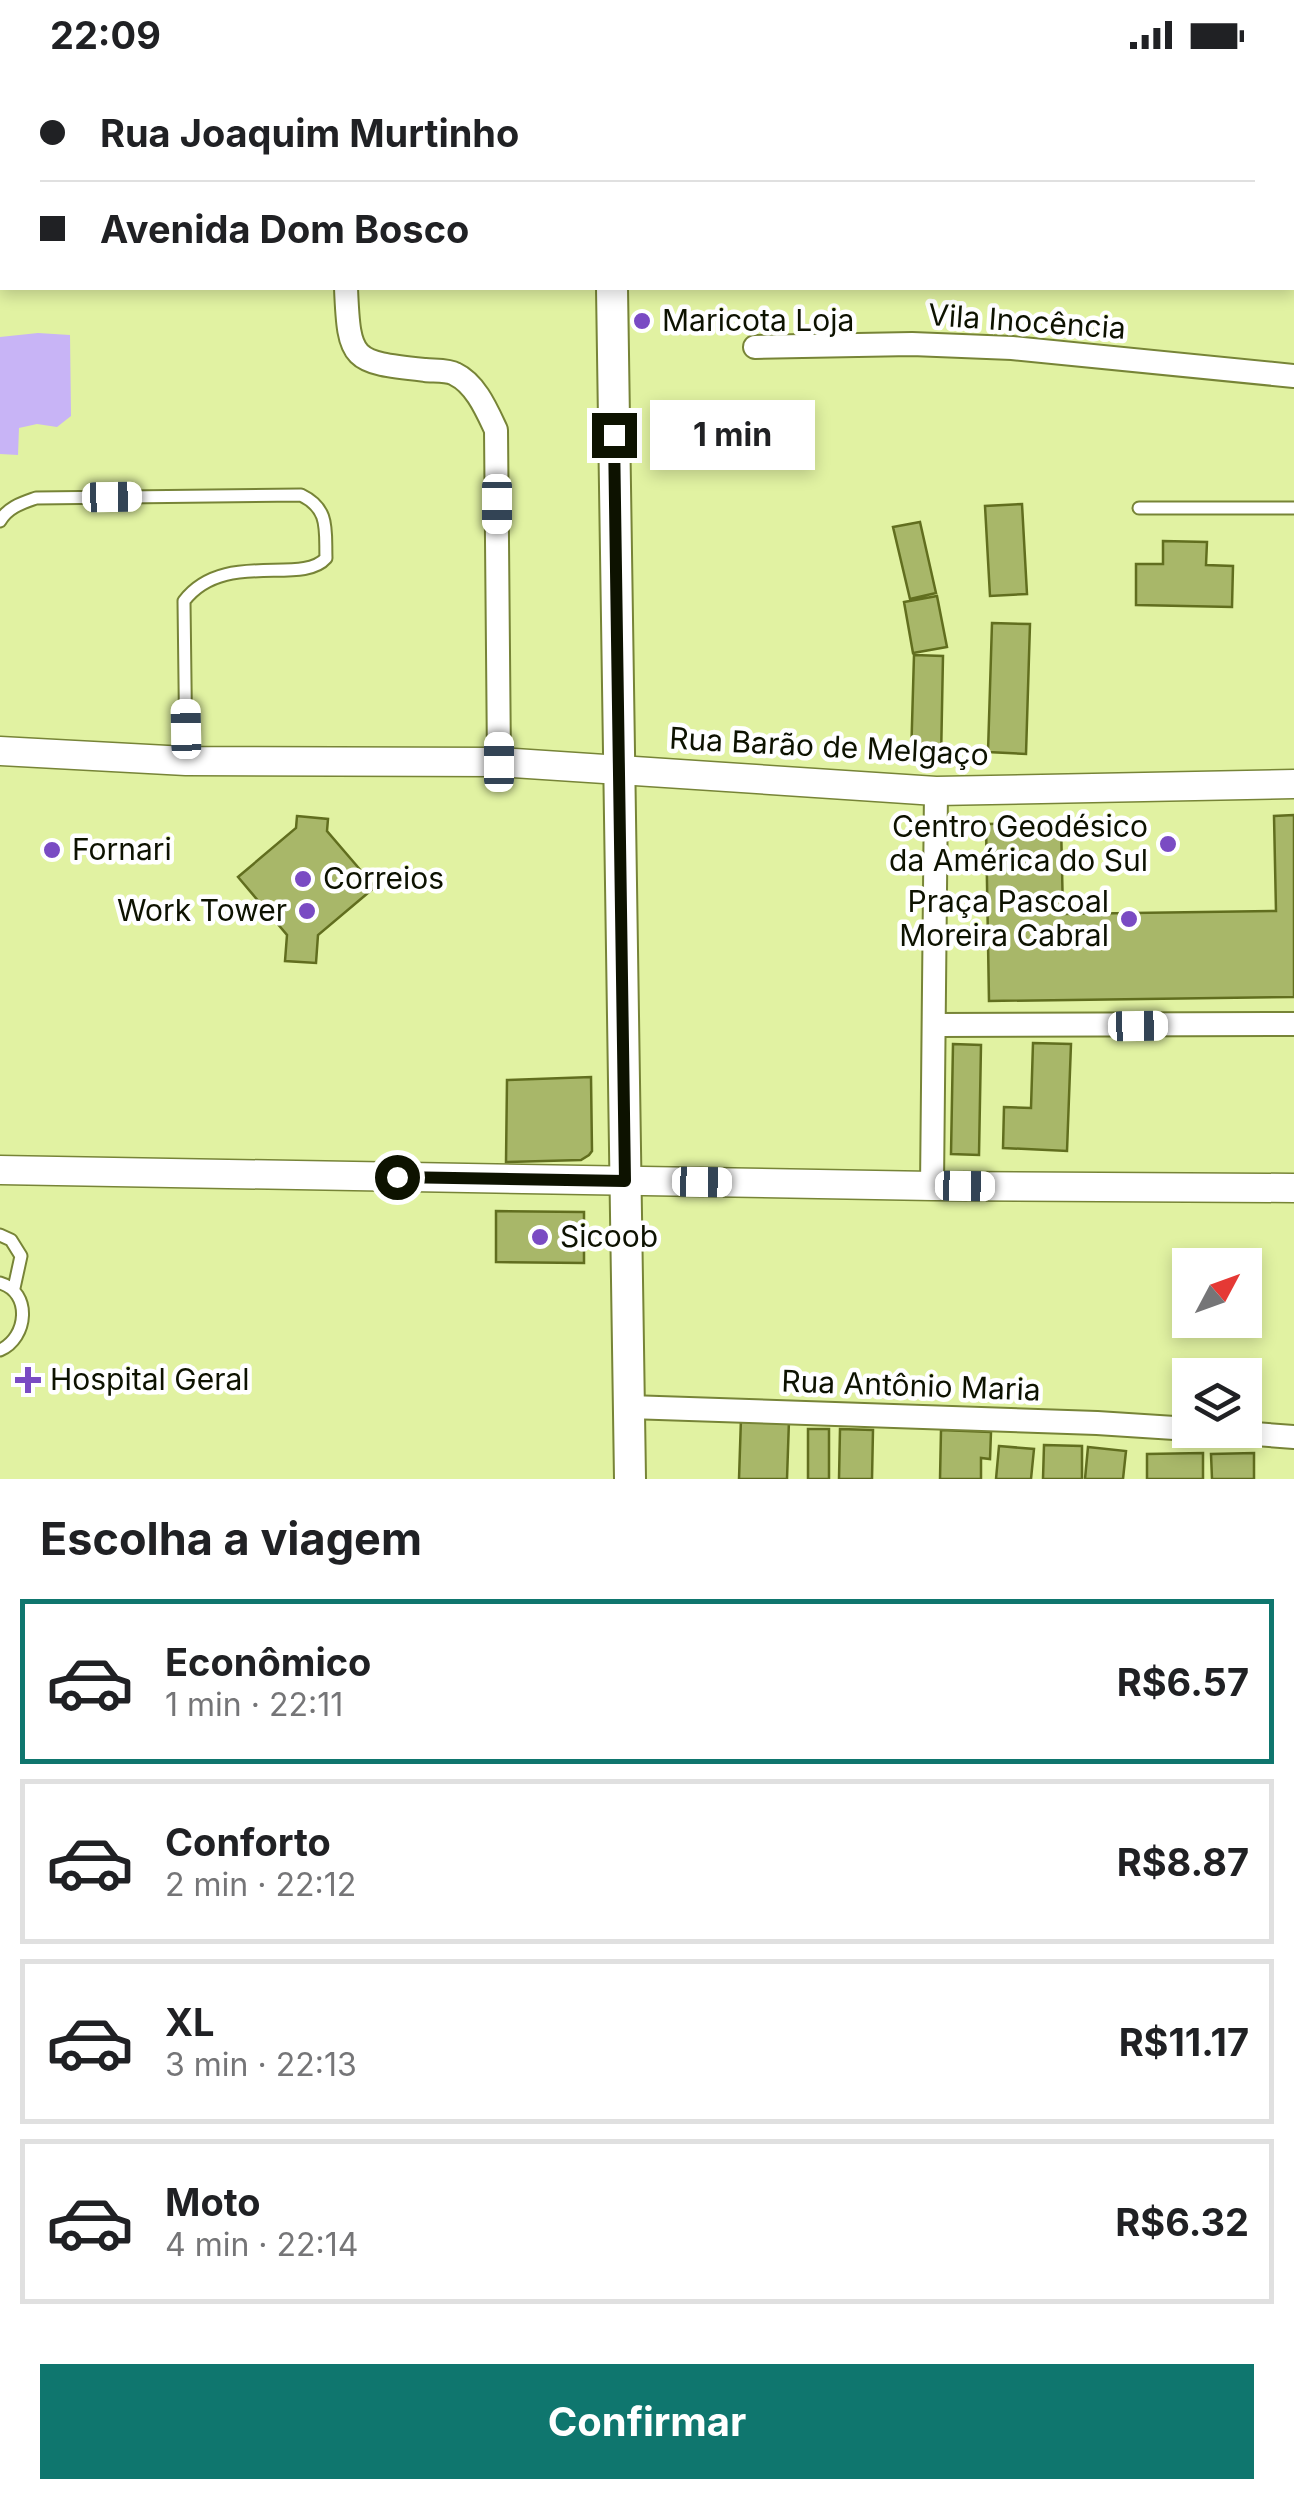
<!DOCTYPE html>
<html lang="pt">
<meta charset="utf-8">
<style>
:root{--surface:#fff;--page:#f6f6f6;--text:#202124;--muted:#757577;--line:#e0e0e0;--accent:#0f766e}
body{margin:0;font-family:Inter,sans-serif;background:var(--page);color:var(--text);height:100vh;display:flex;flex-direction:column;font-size:38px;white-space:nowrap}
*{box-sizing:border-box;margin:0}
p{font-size:32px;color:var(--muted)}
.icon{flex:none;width:55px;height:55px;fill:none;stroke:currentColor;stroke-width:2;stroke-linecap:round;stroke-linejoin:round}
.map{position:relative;height:1409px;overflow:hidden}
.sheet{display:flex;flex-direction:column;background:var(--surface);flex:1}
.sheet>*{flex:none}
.banner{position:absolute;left:0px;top:0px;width:1295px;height:220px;box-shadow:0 5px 15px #0003;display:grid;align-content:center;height:220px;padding:0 40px;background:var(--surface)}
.needle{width:65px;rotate:49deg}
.controls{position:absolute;left:1172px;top:1178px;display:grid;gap:20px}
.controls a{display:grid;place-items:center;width:90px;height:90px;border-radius:0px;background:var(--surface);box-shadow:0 5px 15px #0003;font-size:50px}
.end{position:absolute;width:45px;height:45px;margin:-22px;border:12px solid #0d1200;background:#fff;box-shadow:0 0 0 5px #fff}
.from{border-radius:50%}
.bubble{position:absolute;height:70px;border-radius:0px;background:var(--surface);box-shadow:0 5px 15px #0003;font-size:32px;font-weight:700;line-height:70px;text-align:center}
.car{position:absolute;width:30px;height:60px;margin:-30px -15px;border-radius:12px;box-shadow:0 0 8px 2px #0007;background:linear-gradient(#fff 24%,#345 0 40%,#fff 0 76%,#345 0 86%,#fff 0)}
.banner b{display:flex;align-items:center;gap:35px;height:95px;font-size:38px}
.banner b+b{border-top:2px solid var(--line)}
.banner i{width:25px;height:25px;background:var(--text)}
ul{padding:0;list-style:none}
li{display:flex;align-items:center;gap:30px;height:165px;margin:0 20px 15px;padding:0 20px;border:5px solid var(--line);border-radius:0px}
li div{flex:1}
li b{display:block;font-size:38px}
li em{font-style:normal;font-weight:700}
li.on{border-color:var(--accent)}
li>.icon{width:90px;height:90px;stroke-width:1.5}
h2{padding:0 40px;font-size:45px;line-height:120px}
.cta{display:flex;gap:20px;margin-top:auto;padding:20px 40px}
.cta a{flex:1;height:115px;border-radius:0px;background:var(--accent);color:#fff;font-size:40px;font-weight:700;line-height:115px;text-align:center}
.status{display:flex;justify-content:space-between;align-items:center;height:70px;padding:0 50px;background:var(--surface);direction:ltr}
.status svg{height:28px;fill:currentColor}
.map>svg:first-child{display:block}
</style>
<div class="status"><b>22:09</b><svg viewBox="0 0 49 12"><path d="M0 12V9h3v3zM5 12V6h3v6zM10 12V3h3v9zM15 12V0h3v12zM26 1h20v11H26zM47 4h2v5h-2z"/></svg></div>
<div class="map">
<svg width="1294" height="1409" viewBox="0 0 1294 1409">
<rect width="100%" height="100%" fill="#e1f2a2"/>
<path fill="#c8b4f6" d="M38 263 70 265 71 346 57 357 37 354 19 358 18 385 0 384V267Z"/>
<path fill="#a8b769" stroke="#616e1f" stroke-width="2.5" d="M1022 434 1027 524 990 526 985 436Z
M920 452 936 523 910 529 893 457Z
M1163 471 1207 472 1206 495 1233 496 1232 537 1136 535V494H1163Z
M937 526 947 577 913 583 904 532Z
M992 553 1030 554 1026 684 988 682Z
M914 585 943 586 941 690 911 689Z
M1294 745V927L989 931 986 754 1061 753 1063 844 1276 841 1274 746Z
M297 746 328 749 327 761 375 817 318 865 316 893 285 891 287 865 238 807 296 758Z
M1033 973 1071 974 1067 1081 1003 1078 1004 1037 1031 1038Z
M953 974 981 975 979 1085 951 1084Z
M591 1007 592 1081 589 1085 581 1090 506 1092 507 1010Z
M496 1141 584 1142V1193L496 1192Z
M741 1348 789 1350 787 1409H739Z
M808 1359H829V1409H808Z
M840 1359 873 1360 872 1409H839Z
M941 1360 991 1362 990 1389 981 1388V1409H940Z
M1044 1375 1082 1376V1409H1043Z
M999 1376 1034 1379 1031 1409H996Z
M1088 1377 1126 1381 1123 1409H1085Z
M1203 1383V1409H1147V1384Z
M1254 1383V1409H1212L1211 1384Z"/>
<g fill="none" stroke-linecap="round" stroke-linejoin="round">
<defs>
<path id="service" d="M55 2V0
M1139 438H1294
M0 451C8 437 22 433 36 428L301 425C330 439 325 460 326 488 302 516 224 479 184 531L186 691
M0 1165 11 1170 21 1186 14 1218
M0 1213C32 1222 28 1268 0 1280"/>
<path id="minor" d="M1188 2V0
M346 218C349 292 352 292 425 300 433 301 448 300 455 304 476 314 487 341 496 360L499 692
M755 277 912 274 1012 278 1294 306
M936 955 1294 954
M932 1116 936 721
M629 1337 1097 1353 1190 1359
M1202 1360 1294 1367"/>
<path id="tertiary" d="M0 30H2
M1292 57H1294
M0 681 186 691 499 692 936 721 1294 714
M0 1100 932 1116 1294 1118"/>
<path id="secondary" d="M607 0 608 2
M612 218 630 1409"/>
</defs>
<use href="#service" stroke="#778437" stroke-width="15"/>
<use href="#minor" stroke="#778437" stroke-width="26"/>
<use href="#tertiary" stroke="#778437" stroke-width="31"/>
<use href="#secondary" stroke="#778437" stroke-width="34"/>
<path stroke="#919e65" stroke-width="5" stroke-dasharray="2.5 8" stroke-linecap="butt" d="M1238 0 1241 2
M1231 2 1232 0
M1292 20H1294"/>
<use href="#service" stroke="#fff" stroke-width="11"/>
<use href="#minor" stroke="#fff" stroke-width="22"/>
<use href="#tertiary" stroke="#fff" stroke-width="28"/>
<use href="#secondary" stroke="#fff" stroke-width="30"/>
</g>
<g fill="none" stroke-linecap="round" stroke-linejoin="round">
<path stroke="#0d1200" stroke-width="12" d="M397 1107 625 1111 614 365"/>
</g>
<g fill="#7a4bc3" stroke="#fff" stroke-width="4">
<circle cx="642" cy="251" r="10"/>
<circle cx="1168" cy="774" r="10"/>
<circle cx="52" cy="780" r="10"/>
<circle cx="303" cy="809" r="10"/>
<circle cx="307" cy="841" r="10"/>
<circle cx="1129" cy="849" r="10"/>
<circle cx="540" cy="1167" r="10"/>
<path d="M23 1295h10v10h10v10h-10v10h-10v-10h-10v-10h10z"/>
</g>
<g text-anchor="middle" stroke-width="9" stroke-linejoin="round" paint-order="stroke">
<g font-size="30" fill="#0d1200" stroke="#fff" text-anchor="start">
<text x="662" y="261">Maricota Loja</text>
<text x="1148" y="767" text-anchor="end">Centro Geodésico<tspan x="1148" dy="34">da América do Sul</tspan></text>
<text x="72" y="790">Fornari</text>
<text x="323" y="819">Correios</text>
<text x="1109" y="842" text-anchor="end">Praça Pascoal<tspan x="1109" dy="34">Moreira Cabral</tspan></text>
<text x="287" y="851" text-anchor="end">Work Tower</text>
<text x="560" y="1177">Sicoob</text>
<text x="50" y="1320">Hospital Geral</text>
</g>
<g font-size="30" fill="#0d1200" stroke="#fff">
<text transform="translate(1027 252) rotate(4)" y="10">Vila Inocência</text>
<text transform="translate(829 677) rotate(3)" y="10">Rua Barão de Melgaço</text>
<text transform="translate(911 1316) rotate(2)" y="10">Rua Antônio Maria</text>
</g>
</g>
</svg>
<div class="controls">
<a><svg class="needle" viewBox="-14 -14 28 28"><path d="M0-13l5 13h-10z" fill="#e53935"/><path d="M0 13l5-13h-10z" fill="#757577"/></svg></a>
<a><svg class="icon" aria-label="layers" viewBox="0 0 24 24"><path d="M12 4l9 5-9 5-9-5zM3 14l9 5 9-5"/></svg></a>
</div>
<i class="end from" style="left:397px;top:1107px"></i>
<i class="end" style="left:614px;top:365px"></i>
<div class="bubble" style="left:650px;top:330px;width:165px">1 min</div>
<i class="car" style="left:112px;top:427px;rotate:89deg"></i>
<i class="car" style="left:497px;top:434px;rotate:180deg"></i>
<i class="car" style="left:186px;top:659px;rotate:359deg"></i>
<i class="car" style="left:499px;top:692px;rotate:0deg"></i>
<i class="car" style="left:1138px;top:956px;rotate:89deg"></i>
<i class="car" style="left:702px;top:1112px;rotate:91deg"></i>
<i class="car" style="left:965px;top:1116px;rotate:91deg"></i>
<div class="banner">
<b><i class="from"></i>Rua Joaquim Murtinho</b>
<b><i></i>Avenida Dom Bosco</b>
</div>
</div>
<section class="sheet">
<h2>Escolha a viagem</h2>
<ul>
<li class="on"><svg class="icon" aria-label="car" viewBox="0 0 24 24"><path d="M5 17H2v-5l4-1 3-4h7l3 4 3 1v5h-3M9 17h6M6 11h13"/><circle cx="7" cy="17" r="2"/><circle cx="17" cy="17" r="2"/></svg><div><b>Econômico</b><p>1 min · 22:11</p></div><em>R$6.57</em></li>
<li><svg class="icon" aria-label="car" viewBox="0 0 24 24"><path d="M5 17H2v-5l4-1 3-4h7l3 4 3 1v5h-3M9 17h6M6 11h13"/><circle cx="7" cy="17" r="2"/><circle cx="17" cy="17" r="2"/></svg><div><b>Conforto</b><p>2 min · 22:12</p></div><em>R$8.87</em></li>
<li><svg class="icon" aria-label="car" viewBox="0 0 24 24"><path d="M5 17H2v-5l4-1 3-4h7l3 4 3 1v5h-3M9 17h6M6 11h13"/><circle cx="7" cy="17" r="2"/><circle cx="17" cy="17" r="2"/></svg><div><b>XL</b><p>3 min · 22:13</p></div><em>R$11.17</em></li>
<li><svg class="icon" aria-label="car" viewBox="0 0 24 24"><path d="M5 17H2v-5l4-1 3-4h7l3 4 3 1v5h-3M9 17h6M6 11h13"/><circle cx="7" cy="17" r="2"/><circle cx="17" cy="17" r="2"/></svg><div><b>Moto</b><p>4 min · 22:14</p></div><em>R$6.32</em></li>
</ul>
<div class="cta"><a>Confirmar</a></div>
</section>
